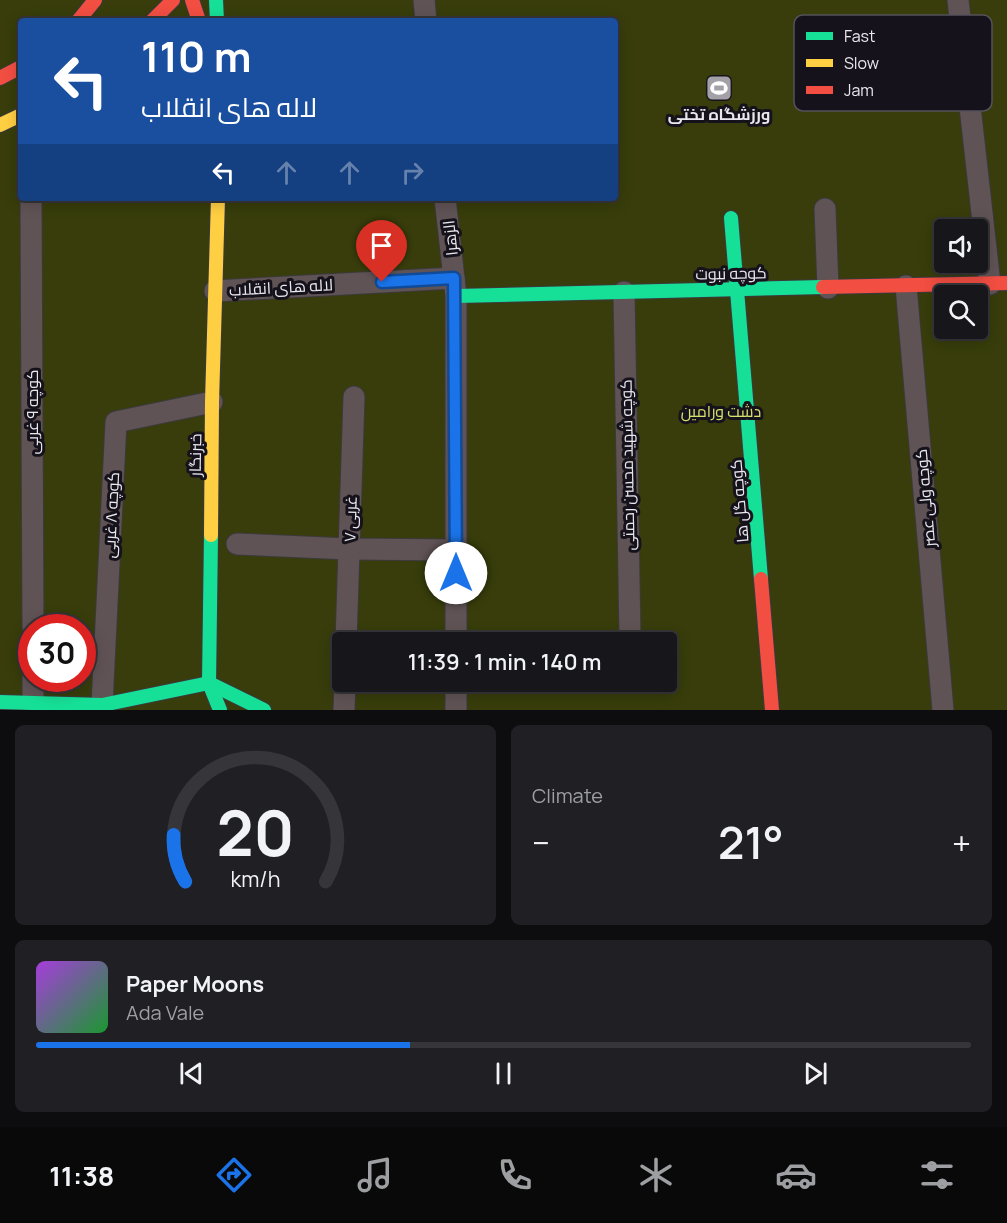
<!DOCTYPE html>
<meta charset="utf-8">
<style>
:root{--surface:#17161a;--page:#201f23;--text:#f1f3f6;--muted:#9e9fa2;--line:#363539;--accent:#1a73e8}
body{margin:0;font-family:Manrope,Cairo,sans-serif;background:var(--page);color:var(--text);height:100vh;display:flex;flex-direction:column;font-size:22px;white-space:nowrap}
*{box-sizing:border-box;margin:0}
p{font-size:20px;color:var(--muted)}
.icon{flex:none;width:33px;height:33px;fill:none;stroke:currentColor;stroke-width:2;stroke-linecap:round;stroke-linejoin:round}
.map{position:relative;height:710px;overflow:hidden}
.details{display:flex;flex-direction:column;gap:15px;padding:15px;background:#0d0c0e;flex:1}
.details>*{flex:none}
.hud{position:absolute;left:18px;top:18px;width:600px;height:183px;border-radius:6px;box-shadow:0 3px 15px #0003,0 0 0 2px var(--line);background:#1a4fa0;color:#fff;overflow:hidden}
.tools{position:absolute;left:934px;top:219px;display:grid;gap:12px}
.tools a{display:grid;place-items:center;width:54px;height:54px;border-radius:6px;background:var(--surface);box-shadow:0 3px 15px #0003,0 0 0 2px var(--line);font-size:30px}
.speed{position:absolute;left:18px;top:614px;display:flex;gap:12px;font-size:30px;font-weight:700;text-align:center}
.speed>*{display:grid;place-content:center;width:78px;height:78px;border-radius:50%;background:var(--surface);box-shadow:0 3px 15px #0003,0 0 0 2px var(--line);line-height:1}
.speed .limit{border:9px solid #d22;background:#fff;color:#111}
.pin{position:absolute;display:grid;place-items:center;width:51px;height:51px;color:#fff;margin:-62px -26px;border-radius:50% 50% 50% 0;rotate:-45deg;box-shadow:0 0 6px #0007}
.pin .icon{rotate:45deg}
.me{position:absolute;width:66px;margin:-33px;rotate:0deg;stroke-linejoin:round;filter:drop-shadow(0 0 4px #0008)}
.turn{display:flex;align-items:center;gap:21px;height:126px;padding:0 24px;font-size:27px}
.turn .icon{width:78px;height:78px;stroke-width:2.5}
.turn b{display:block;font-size:42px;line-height:51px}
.lanes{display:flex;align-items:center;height:57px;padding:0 24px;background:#0003;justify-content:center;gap:30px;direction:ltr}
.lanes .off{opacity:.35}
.big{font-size:45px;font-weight:600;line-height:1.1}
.details .widget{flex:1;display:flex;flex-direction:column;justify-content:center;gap:9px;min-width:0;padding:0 21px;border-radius:9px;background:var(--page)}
.details .dial{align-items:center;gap:0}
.dial svg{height:156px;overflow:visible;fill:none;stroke:var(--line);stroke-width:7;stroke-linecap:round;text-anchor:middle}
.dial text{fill:var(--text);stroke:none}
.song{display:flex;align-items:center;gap:18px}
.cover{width:72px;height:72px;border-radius:9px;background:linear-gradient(135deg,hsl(280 70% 55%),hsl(130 70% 35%))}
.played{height:6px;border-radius:3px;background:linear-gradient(90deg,var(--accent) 40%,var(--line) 40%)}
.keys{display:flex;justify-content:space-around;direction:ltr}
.heat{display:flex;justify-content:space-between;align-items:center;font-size:33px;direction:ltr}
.details .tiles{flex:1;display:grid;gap:15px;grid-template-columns:1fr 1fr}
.widget:last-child{grid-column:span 2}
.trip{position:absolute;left:332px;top:632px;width:345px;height:60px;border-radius:6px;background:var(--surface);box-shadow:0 3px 15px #0003,0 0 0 2px var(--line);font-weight:600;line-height:60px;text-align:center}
.tabs{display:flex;height:96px;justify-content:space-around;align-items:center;background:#09090a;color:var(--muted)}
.tabs .icon{width:42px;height:42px}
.tabs .active{color:var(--accent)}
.tabs b{font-size:27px;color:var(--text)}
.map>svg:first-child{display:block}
.green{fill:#383d0b;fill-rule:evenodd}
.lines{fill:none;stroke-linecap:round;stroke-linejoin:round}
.street-casing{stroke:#3b3a3e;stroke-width:23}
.fast-casing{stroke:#3b3a3e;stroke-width:16}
.slow-casing{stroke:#3b3a3e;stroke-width:16}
.jam-casing{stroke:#3b3a3e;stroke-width:16}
.street{stroke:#605355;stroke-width:21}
.fast{stroke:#16e098;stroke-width:14}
.slow{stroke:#ffcf43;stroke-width:14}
.jam{stroke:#f24e42;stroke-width:14}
.route-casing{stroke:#114b97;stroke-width:15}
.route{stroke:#1a73e8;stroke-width:10}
.labels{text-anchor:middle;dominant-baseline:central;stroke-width:6;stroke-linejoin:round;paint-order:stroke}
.poi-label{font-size:16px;font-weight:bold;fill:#eae8ef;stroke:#16121b}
.street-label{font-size:16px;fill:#eae8ef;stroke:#16121b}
.park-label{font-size:16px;fill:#d4e16c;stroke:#16121b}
.key{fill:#16121b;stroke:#56525b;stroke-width:1.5}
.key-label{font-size:16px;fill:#eae8ef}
</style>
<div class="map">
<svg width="1007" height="710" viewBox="0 0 1007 710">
<rect width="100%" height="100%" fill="#1f1d22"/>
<!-- green -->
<path class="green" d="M 0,0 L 1007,0 L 1007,710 L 0,710 ZM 21,21 L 615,21 L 615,198 L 21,198 ZM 945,230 L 978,230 L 978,262 L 945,262 ZM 945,296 L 978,296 L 978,328 L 945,328 ZM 32,627 L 82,627 L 82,678 L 32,678 ZM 342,642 L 666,642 L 666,681 L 342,681 Z"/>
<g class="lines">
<defs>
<g id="street">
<polyline points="424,0 426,21"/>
<polyline points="958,0 990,284"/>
<polyline points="31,198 33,627"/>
<polyline points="445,198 456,296 456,642"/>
<polyline points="825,209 828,288"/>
<polyline points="906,286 943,710"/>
<polyline points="215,291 454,278"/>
<polyline points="624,292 630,637"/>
<polyline points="237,544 349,549 456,550"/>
<polyline points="346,642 354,397"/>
<polyline points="33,678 33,703"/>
<polyline points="456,681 456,710"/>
<polyline points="102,705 116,422 212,402"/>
<polyline points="344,710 345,681"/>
</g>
<g id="fast">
<polyline points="216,0 217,21"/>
<polyline points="731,218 761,579"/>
<polyline points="456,296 823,287"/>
<polyline points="211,535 209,683 220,710"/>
<polyline points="0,702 102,705 209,683 264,710"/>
</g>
<g id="slow">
<polyline points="0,125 21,115"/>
<polyline points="211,535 212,402 218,198"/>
</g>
<g id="jam">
<polyline points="192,0 199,21"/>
<polyline points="78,21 95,0"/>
<polyline points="152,21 173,0"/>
<polyline points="0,78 21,67"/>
<polyline points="823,287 1007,283"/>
<polyline points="761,579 772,710"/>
</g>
</defs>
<!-- street casing -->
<use href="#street" class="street-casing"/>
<!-- fast casing -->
<use href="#fast" class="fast-casing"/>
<!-- slow casing -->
<use href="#slow" class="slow-casing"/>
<!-- jam casing -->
<use href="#jam" class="jam-casing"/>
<!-- street -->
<use href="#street" class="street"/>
<!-- fast -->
<use href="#fast" class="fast"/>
<!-- slow -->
<use href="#slow" class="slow"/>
<!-- jam -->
<use href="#jam" class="jam"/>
</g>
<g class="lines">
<defs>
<polyline id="route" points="382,282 454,278 456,573"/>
</defs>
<!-- route casing -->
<use href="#route" class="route-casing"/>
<!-- route -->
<use href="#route" class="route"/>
</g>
<!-- icons -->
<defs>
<symbol id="stadium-square" viewBox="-11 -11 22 22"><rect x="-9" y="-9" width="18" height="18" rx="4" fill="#a3a1a7" stroke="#16121b"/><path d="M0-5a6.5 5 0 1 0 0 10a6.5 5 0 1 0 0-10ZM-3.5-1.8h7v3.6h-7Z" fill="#fff"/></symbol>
</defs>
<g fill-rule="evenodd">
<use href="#stadium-square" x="704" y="73" width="30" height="30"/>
</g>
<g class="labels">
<!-- poi labels -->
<g class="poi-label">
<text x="719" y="114">ورزشگاه تختی</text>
</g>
<!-- street labels -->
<g class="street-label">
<text transform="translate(450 238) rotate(-96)">الزهرا</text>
<text transform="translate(731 273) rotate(-1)">کوچه نبوت</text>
<text transform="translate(281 287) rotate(-3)">لاله های انقلاب</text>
<text transform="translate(32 412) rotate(-90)">کوچه ۹ غربی</text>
<text transform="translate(195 455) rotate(-89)">خبرنگار</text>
<text transform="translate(627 465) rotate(-91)">کوچه شهید محسن رحمتی</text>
<text transform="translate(925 498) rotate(-95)">کوچه ولی عصر</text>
<text transform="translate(739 501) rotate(-95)">کوچه گل ها</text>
<text transform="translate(111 515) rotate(-87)">کوچه ۸ غربی</text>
<text transform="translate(350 519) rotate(-88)">۷ غربی</text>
</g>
<!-- park labels -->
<g class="park-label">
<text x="721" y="411">دشت ورامین</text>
</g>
</g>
<!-- legend -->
<rect x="794" y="15" width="198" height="96" rx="9" class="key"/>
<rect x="806" y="32" width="27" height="8" fill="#16e098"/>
<rect x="806" y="59" width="27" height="8" fill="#ffcf43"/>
<rect x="806" y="86" width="27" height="8" fill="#f24e42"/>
<g class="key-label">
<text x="844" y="42">Fast</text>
<text x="844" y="69">Slow</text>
<text x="844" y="96">Jam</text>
</g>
</svg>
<div class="tools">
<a><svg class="icon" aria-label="sound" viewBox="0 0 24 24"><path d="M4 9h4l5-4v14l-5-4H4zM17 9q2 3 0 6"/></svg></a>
<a><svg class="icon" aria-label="search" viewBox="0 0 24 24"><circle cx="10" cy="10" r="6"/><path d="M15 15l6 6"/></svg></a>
</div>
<div class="speed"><div class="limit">30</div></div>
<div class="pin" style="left:382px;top:282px;background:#d93025"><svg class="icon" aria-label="arrive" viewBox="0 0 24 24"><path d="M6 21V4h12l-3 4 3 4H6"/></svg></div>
<svg class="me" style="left:456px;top:573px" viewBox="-20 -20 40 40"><circle r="19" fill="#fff"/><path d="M0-13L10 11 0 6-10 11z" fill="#1a73e8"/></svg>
<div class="trip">11:39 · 1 min · 140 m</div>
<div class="hud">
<div class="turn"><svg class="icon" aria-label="left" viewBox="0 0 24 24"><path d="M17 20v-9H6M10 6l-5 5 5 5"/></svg><div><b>110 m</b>لاله های انقلاب</div></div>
<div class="lanes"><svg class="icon" aria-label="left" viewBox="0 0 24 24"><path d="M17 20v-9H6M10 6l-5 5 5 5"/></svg><svg class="icon off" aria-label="ahead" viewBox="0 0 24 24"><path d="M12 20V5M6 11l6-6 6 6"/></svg><svg class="icon off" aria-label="ahead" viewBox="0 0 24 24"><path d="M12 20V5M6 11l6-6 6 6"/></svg><svg class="icon off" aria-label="right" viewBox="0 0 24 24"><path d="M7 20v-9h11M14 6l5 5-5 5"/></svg></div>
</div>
</div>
<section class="details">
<div class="tiles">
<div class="widget dial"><svg viewBox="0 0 100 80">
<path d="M14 69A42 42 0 1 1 86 69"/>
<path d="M14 69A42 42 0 0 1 8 45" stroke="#1a73e8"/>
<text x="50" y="56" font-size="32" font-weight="700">20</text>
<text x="50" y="72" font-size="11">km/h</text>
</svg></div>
<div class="widget"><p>Climate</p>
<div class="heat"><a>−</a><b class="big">21°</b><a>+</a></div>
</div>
<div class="widget">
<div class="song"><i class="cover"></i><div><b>Paper Moons</b><p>Ada Vale</p></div></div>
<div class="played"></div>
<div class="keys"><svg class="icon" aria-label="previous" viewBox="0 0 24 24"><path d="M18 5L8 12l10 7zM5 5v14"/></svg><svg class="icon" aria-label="pause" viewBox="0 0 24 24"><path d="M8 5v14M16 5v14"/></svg><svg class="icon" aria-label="next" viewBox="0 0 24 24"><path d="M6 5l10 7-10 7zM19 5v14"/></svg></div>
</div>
</div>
</section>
<nav class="tabs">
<b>11:38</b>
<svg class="icon active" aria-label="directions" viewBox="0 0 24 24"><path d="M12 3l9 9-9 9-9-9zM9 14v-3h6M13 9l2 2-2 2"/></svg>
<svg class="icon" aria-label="music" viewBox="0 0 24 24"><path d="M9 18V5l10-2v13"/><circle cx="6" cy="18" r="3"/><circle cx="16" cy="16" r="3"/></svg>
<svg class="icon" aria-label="phone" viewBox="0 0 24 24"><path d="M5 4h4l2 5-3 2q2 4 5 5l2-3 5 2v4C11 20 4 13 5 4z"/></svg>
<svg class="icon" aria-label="climate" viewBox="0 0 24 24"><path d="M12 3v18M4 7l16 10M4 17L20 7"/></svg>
<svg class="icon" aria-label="car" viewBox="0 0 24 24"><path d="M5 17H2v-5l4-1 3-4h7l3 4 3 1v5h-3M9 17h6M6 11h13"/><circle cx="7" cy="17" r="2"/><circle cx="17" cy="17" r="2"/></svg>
<svg class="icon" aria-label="filters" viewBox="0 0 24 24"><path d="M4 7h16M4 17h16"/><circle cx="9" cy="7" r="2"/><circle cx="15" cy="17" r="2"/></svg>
</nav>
